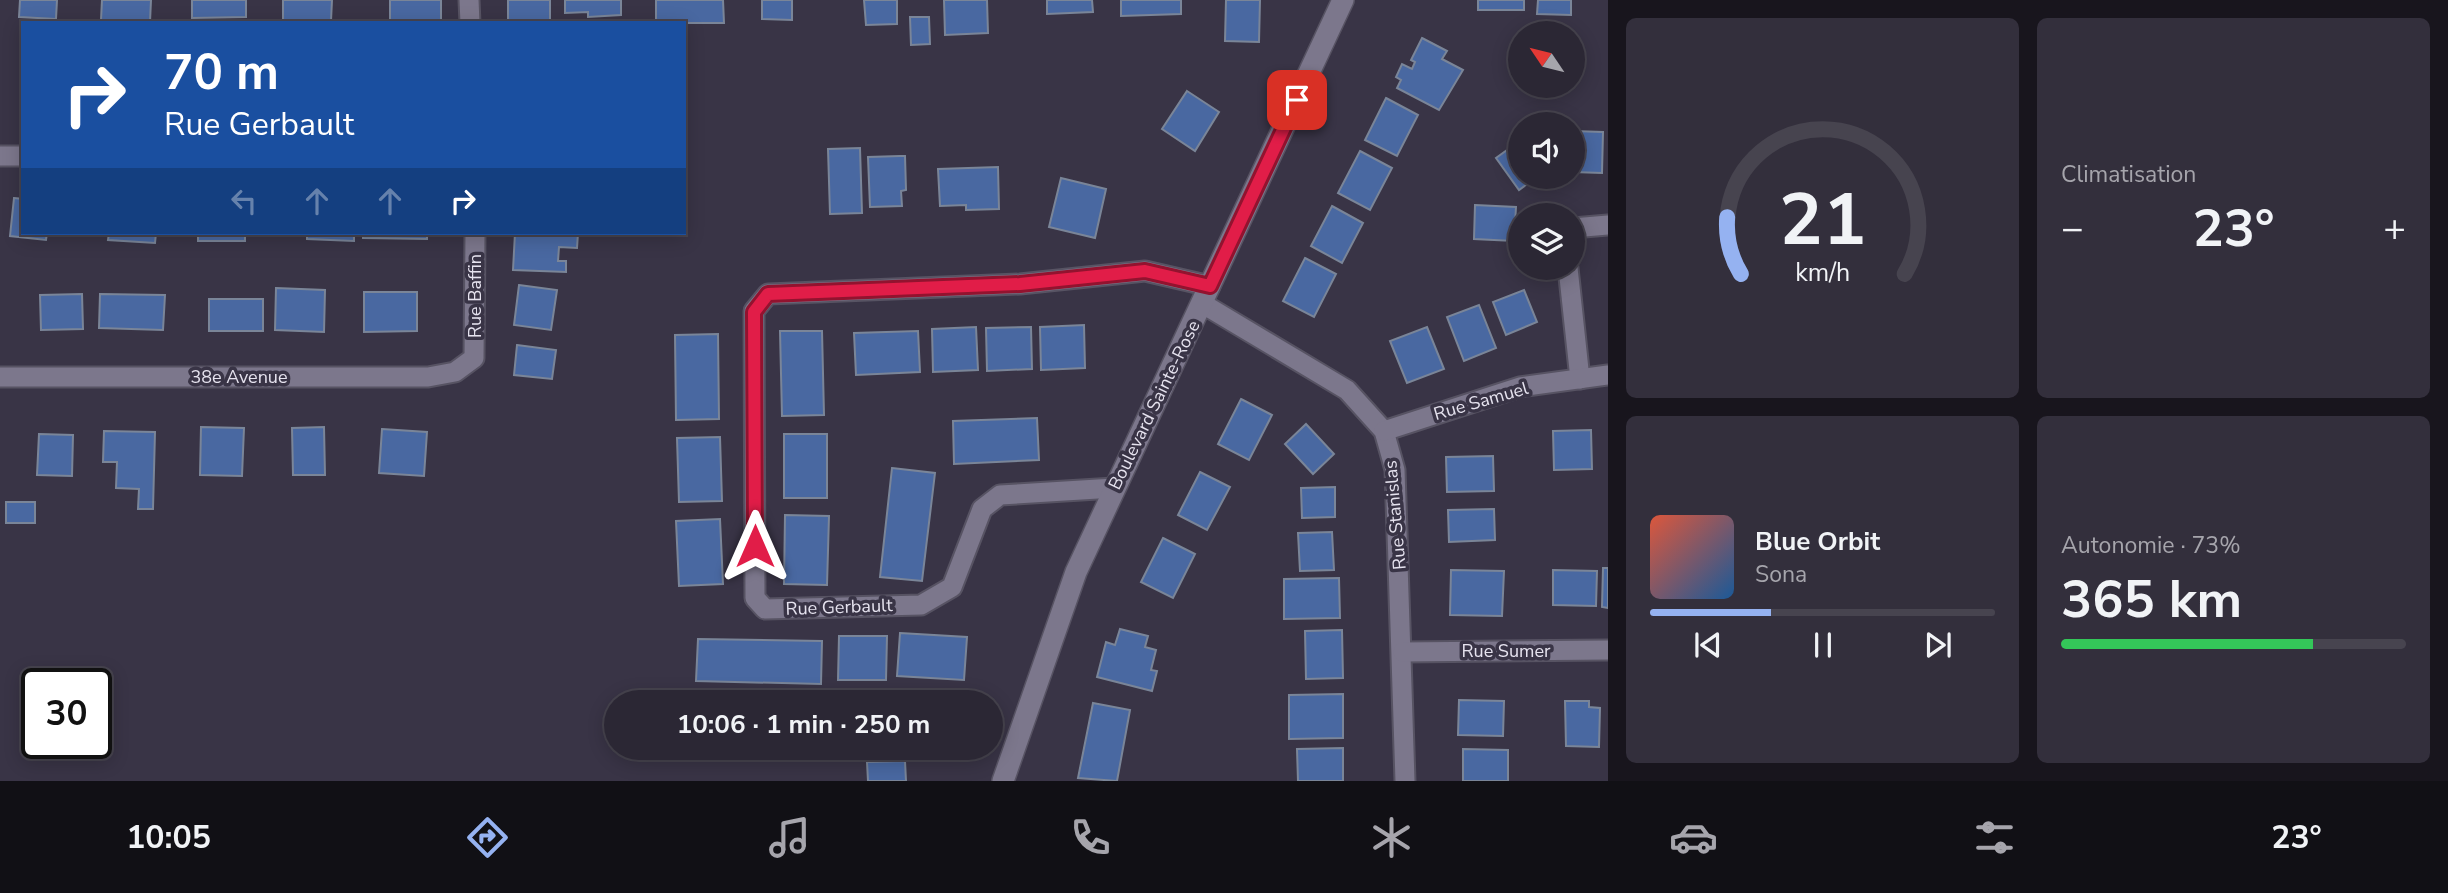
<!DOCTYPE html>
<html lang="fr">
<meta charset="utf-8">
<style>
:root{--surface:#2b2734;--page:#332f3c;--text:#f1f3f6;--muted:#a6a5ac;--line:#47444f;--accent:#95b2f1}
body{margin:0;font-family:"Nunito Sans",sans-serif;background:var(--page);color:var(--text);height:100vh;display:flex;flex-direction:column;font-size:26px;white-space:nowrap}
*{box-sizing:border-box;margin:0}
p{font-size:23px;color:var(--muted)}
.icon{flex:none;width:38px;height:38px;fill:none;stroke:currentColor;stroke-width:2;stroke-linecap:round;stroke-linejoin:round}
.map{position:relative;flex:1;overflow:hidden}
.panel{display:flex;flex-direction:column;gap:18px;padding:18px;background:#18151d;width:840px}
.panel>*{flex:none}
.hud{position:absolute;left:21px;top:21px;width:665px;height:214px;border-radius:0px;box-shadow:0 4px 18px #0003,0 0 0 2px var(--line);background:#1a4fa0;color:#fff;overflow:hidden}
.needle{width:46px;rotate:305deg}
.buttons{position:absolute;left:1508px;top:21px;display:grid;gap:14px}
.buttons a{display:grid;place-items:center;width:77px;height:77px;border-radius:50%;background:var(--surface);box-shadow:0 4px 18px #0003,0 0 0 2px var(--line);font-size:35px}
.speed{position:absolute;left:21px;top:668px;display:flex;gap:14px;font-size:35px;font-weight:700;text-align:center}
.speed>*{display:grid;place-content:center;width:91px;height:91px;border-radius:50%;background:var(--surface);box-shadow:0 4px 18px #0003,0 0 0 2px var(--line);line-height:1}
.speed .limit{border:4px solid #111;border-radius:10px;background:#fff;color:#111}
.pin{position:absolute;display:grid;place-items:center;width:60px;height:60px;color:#fff;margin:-30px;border-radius:14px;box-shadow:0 4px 10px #0006}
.me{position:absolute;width:77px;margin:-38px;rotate:0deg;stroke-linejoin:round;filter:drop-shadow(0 0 5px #0008)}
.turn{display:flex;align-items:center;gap:24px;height:147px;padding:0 28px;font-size:32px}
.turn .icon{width:91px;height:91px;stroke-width:2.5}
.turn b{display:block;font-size:49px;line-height:60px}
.lanes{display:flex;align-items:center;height:66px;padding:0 28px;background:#0003;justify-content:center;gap:35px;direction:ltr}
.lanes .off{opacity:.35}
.big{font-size:52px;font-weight:700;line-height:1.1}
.panel .tile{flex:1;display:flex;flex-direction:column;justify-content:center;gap:10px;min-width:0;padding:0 24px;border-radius:10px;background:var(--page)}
.panel .dial{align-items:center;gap:0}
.dial svg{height:182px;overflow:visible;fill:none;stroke:var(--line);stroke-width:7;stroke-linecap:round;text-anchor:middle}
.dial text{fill:var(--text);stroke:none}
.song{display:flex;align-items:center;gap:21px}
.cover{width:84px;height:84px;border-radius:10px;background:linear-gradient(135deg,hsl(10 70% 55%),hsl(210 70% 35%))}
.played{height:7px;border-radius:4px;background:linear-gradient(90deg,var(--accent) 35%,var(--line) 35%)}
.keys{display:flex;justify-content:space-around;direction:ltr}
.heat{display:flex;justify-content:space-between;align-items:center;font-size:38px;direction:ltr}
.charge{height:10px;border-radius:5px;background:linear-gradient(90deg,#34c759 73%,var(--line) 0)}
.panel .tiles{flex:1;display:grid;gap:18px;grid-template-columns:repeat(2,1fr)}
.trip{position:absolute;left:604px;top:690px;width:399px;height:70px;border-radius:35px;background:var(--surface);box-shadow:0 4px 18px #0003,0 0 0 2px var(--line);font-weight:700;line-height:70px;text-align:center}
.dock{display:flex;height:112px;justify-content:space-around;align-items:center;background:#111015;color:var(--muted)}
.dock .icon{width:49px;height:49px}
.dock .selected{color:var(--accent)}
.dock b{font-size:32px;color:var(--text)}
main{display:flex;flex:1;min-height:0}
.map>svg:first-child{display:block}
.building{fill:#4968a1;stroke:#7a8598;stroke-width:2}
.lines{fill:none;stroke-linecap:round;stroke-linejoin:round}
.street-casing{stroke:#575363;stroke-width:23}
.secondary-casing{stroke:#575363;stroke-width:24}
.street{stroke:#7c778c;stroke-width:19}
.secondary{stroke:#7c778c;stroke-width:21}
.route-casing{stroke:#92132f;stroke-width:18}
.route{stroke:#e11d48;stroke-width:12}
.labels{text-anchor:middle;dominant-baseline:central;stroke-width:7;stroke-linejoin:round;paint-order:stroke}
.street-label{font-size:18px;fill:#e6e3ef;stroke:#393446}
</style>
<main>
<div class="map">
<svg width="1608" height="781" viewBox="0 0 1608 781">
<rect width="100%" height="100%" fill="#393446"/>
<!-- building -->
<g class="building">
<polygon points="20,0 57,0 56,19 19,17"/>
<polygon points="102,0 151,0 150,22 101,20"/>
<polygon points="192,0 246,0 246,17 192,18"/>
<polygon points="283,0 332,0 331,21 283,20"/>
<polygon points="390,0 441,0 441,22 390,21"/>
<rect x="508" y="0" width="42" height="22"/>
<polygon points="565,0 621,0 621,15 588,17 588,12 565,13"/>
<polygon points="656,0 723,0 724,23 656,23"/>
<polygon points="762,0 792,0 792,20 762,19"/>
<polygon points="864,0 897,0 897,24 866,25"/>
<polygon points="944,0 987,0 988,33 945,35"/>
<polygon points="1047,0 1092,0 1093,12 1047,14"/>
<polygon points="1121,0 1181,0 1181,14 1121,16"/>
<polygon points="1226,0 1260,0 1259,42 1225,41"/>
<rect x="1478" y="0" width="46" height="10"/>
<polygon points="1538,0 1571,0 1571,15 1537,14"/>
<polygon points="910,17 929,17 930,44 911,45"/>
<polygon points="1422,38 1447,51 1442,59 1463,70 1439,110 1397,88 1401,80 1396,77 1402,64 1412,69 1415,62 1411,60"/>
<polygon points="1187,91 1219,112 1195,151 1162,129"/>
<polygon points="1386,98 1418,115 1397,156 1365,140"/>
<polygon points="1573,131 1603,132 1602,173 1573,172"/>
<polygon points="1521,140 1521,177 1537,177 1519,190 1496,158"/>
<polygon points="860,148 862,213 830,214 828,149"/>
<polygon points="1360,151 1392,168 1370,210 1338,193"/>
<polygon points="900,156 905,156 906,190 901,191 902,206 870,207 868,157"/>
<polygon points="998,167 999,209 966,210 966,205 940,206 938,169"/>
<polygon points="1061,178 1106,189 1095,238 1049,227"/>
<polygon points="14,198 23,199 23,233 47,233 46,240 10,236"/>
<polygon points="1475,205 1516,207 1514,241 1474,239"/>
<polygon points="1332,206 1363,223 1342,263 1311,246"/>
<polygon points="109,233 156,233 155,243 108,240"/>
<rect x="198" y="233" width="47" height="8"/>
<polygon points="307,233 354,233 354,241 307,239"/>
<polygon points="363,233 427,233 427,239 363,238"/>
<polygon points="515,233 578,233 577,248 559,247 558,261 566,261 566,272 513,270"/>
<polygon points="1305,258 1336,274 1314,317 1283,301"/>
<polygon points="519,285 557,290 551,330 514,325"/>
<polygon points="276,288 325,290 324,332 275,330"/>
<polygon points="1524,290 1537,322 1506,335 1493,302"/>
<polygon points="364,292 417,292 417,331 364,332"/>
<polygon points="82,294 83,329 41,330 40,295"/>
<polygon points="100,294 165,295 163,330 99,328"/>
<rect x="209" y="299" width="54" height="32"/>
<polygon points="1479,305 1496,348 1464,361 1447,317"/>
<polygon points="1084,325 1085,368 1041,370 1040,327"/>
<polygon points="976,327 978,370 933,372 932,329"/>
<polygon points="1031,327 1032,369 987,371 986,328"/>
<polygon points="1427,327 1444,369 1407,383 1390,341"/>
<polygon points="780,331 822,331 824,415 782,416"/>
<polygon points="918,331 920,372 856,375 854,333"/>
<polygon points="718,334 719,419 676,420 675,335"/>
<polygon points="517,345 556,350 552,379 514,375"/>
<polygon points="1241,399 1272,415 1249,460 1218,444"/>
<polygon points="1037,418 1039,460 954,464 953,421"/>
<polygon points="1306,424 1334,454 1313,474 1285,444"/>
<polygon points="201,427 244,428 242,476 200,475"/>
<polygon points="324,427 325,475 293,475 292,428"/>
<polygon points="382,429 427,432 424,476 379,473"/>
<polygon points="1591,430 1592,469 1554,470 1553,431"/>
<polygon points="104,431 155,432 153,509 138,509 139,489 116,488 117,462 103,462"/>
<polygon points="39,434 73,435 72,476 37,475"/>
<rect x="784" y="434" width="43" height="64"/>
<polygon points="720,437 722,501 679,502 677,438"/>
<polygon points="1493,456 1494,491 1447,492 1446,457"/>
<polygon points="892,468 935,473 922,581 880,577"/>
<polygon points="1200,472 1230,487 1207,530 1178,515"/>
<polygon points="1335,487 1335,517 1302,518 1301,488"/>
<rect x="6" y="502" width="29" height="21"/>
<polygon points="1494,509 1495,540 1449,542 1448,510"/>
<polygon points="785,515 829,516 827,585 784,584"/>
<polygon points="720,519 723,584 679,586 676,521"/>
<polygon points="1332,532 1334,570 1300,571 1298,533"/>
<polygon points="1163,538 1195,554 1173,598 1141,582"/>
<polygon points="1603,568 1608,568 1608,608 1602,607"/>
<polygon points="1451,570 1504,571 1502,616 1450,615"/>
<polygon points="1553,570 1597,571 1596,606 1553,605"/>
<polygon points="1339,578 1340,618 1284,619 1284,579"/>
<polygon points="1120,629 1148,636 1145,647 1156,650 1151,670 1157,671 1152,691 1097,677 1106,642 1115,645"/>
<polygon points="1342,630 1343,678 1306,679 1305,631"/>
<polygon points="900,633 967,637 964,680 897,676"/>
<polygon points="839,636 887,636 886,680 838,680"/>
<polygon points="698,639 822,641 821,684 696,681"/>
<polygon points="1343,694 1343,738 1289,739 1289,695"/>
<polygon points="1459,700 1504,701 1503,736 1458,735"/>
<polygon points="1565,701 1589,701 1589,707 1600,708 1599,747 1566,746"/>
<polygon points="1093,703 1130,710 1117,781 1078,778"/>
<polygon points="886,747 923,747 923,755 886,756"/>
<polygon points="1343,748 1343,781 1298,781 1297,749"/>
<polygon points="1463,749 1508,750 1508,781 1463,781"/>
<polygon points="905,761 906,781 868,781 867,762"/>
</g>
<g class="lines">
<defs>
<g id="street">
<polyline points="469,0 470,23"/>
<polyline points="0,156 23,156"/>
<polyline points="1573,228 1608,225"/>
<polyline points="1568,268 1580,379"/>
<polyline points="1203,304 1347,390 1384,431 1395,470 1405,781"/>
<polyline points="0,377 428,377 455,372 474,358 475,233"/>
<polyline points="1384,431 1520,387 1608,375"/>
<polyline points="1114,488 1000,495 982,509 952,587 921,605 765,609 755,598 754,311 768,294 1020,284 1145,271 1210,286"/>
<polyline points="1403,652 1608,650"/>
</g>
<polyline id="secondary" points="1003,781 1076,572 1343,0"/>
</defs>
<!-- street casing -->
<use href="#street" class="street-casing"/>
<!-- secondary casing -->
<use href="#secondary" class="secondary-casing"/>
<!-- street -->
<use href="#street" class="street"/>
<!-- secondary -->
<use href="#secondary" class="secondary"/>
</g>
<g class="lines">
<defs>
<polyline id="route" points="755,546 754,312 768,294 1020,284 1145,271 1210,286 1297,100"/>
</defs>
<!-- route casing -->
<use href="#route" class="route-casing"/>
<!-- route -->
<use href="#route" class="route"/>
</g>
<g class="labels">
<!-- street labels -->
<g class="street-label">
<text transform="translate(475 296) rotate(-90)">Rue Baffin</text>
<text x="239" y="377">38e Avenue</text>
<text transform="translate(1481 401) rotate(-16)">Rue Samuel</text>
<text transform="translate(1154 405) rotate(-64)">Boulevard Sainte-Rose</text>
<text transform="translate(1395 515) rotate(-95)">Rue Stanislas</text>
<text transform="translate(839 607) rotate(-2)">Rue Gerbault</text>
<text x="1506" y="651">Rue Sumer</text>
</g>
</g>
</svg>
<div class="buttons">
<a><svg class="needle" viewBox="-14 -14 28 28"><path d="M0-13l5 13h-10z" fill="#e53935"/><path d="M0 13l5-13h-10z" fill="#a6a5ac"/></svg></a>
<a><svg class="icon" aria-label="sound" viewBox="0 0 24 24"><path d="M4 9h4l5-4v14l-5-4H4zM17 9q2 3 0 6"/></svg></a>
<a><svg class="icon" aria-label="layers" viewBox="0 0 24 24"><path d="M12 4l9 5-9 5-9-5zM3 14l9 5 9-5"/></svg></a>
</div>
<div class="speed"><div class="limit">30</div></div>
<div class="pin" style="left:1297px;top:100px;background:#d93025"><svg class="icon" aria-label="arrive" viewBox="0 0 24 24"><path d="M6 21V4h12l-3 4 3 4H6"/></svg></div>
<svg class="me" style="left:755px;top:546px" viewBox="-20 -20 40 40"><path d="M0-17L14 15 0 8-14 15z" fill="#e11d48" stroke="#fff" stroke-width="4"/></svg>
<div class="trip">10:06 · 1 min · 250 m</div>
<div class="hud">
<div class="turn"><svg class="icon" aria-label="right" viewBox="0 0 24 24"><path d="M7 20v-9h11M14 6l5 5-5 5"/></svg><div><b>70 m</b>Rue Gerbault</div></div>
<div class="lanes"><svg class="icon off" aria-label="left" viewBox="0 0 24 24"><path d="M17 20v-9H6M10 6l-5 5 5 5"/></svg><svg class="icon off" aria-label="ahead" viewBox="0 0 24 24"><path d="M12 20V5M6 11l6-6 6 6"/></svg><svg class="icon off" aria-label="ahead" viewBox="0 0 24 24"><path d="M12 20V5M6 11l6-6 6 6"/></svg><svg class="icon" aria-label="right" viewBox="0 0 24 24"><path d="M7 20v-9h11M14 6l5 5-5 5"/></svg></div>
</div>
</div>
<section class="panel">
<div class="tiles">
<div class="tile dial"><svg viewBox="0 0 100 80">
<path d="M14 69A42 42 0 1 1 86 69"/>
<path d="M14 69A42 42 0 0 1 8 44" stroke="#95b2f1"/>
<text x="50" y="56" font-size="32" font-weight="700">21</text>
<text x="50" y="72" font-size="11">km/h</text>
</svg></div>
<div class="tile"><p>Climatisation</p>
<div class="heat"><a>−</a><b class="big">23°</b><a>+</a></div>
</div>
<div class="tile">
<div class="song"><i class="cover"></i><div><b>Blue Orbit</b><p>Sona</p></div></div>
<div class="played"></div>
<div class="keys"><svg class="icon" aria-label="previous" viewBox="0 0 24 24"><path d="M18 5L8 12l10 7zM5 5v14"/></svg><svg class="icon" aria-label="pause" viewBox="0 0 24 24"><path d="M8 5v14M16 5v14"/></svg><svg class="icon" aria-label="next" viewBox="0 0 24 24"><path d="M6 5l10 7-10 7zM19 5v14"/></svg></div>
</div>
<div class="tile"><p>Autonomie · 73%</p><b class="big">365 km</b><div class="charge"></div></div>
</div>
</section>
</main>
<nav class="dock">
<b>10:05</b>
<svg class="icon selected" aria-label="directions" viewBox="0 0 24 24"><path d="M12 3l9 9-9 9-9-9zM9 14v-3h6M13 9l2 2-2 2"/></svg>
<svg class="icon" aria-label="music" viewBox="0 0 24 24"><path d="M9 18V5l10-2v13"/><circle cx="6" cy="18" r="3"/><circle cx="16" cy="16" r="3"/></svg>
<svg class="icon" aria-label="phone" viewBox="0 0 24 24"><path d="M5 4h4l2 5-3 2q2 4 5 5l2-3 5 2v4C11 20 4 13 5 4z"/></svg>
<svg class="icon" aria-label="climate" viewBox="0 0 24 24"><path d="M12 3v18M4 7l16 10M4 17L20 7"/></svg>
<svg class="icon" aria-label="car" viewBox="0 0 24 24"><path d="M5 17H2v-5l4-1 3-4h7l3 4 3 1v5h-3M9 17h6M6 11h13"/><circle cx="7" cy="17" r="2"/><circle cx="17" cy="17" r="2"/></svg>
<svg class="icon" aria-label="filters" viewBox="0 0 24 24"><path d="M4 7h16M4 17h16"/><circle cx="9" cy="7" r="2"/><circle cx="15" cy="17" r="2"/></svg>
<b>23°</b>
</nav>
